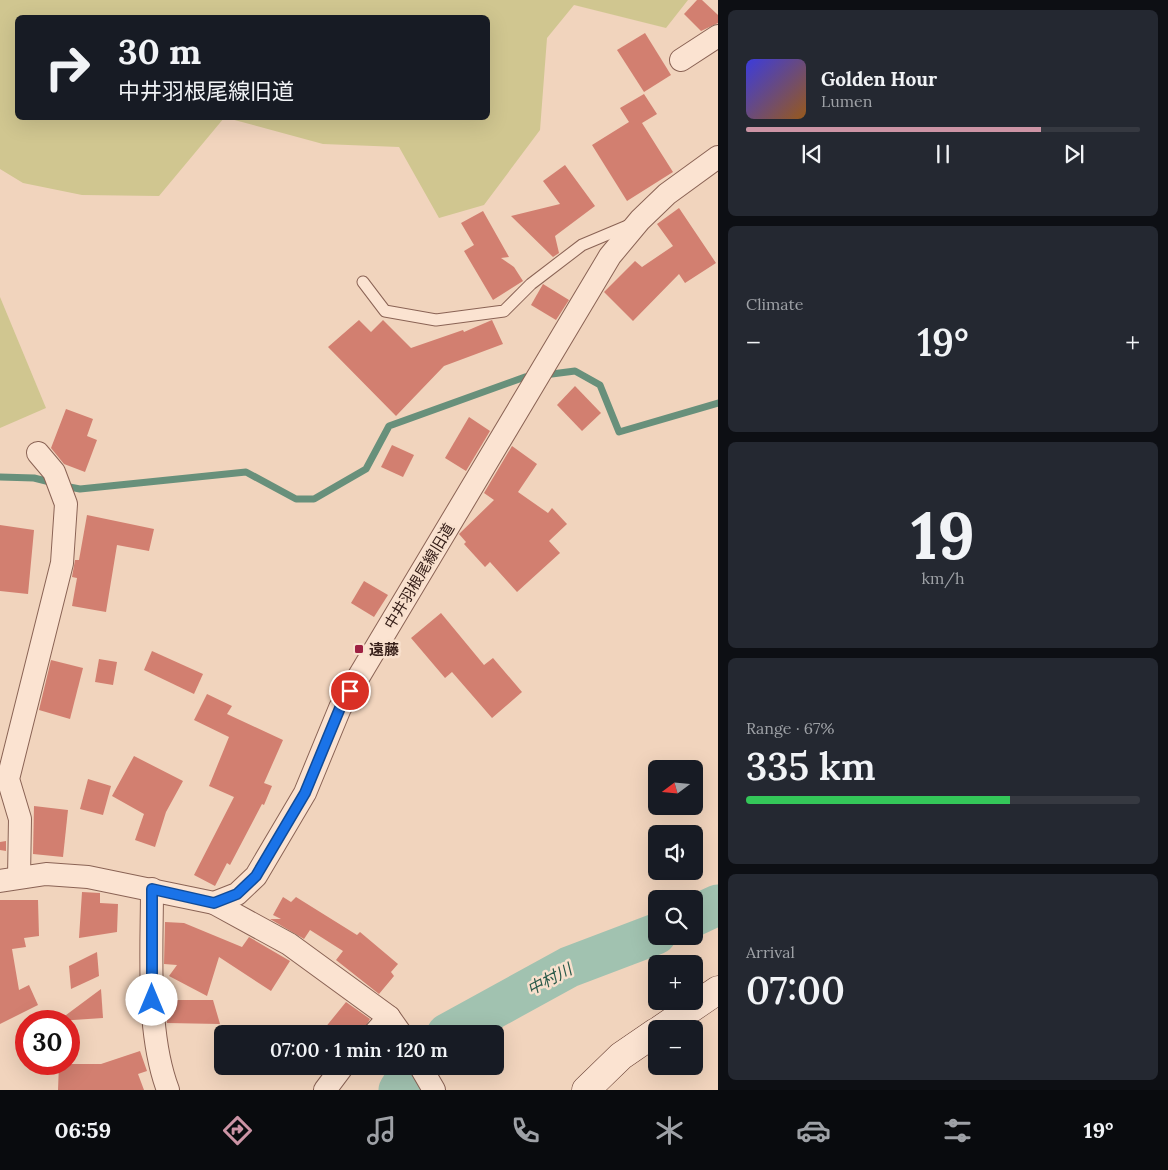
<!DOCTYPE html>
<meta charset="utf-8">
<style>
:root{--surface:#171b24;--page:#242831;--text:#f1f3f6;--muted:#9ea1a6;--line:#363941;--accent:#cc94a5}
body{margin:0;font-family:Lora,"Noto Sans JP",serif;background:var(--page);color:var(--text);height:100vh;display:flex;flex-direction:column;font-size:19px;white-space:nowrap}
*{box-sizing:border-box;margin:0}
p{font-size:16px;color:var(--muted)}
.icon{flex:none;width:28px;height:28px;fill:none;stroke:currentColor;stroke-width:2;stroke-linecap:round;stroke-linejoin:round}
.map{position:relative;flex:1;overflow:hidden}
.panel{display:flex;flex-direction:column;gap:10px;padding:10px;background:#0d0f14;width:450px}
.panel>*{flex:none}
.guide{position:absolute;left:15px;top:15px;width:475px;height:105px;border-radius:8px;box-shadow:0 5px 20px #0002;background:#171b24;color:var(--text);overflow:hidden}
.needle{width:32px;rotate:254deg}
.tools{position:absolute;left:648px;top:760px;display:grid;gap:10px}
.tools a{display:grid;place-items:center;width:55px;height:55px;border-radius:8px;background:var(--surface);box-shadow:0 5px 20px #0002;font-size:25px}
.speed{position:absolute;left:15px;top:1010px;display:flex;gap:10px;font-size:25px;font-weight:700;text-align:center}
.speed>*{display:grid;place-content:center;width:65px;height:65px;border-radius:50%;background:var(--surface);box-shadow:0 5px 20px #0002;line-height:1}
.speed .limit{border:8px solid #d22;background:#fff;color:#111}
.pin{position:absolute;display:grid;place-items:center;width:42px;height:42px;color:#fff;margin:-21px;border:2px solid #fff;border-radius:50%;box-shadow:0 1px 5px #0007}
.me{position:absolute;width:55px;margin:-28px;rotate:0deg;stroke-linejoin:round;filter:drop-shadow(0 0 4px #0008)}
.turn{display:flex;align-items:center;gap:18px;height:105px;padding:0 20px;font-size:22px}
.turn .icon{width:65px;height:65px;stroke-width:2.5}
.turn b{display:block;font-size:35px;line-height:42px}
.big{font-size:38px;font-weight:600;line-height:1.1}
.panel .tile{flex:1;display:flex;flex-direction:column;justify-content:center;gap:8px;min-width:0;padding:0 18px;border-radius:8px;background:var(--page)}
.panel .dial{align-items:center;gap:0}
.dial b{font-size:65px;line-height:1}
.song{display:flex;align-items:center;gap:15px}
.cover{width:60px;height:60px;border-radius:8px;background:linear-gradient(135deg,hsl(240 70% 55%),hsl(30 70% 35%))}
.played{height:5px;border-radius:2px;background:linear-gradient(90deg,var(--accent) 75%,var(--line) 75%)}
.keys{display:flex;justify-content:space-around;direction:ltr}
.heat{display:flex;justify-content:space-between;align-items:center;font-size:28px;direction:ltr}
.charge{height:8px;border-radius:4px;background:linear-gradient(90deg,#34c759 67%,var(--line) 0)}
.trip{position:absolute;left:214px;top:1025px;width:290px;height:50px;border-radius:8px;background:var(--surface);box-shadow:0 5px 20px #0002;font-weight:600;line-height:50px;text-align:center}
.menu{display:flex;height:80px;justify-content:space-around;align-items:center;background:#090b0e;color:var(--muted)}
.menu .icon{width:35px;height:35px}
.menu .active{color:var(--accent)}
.menu b{font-size:22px;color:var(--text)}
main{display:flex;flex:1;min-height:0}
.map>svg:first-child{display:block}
.green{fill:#d0c690}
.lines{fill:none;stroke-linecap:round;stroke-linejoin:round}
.stream{stroke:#68907b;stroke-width:7}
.river{stroke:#a1c2b0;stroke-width:41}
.building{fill:#d27f70}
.service-casing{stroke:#8a6355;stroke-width:13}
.minor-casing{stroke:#8a6355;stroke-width:24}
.secondary-casing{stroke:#6c4438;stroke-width:29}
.service{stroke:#fbe3d1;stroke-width:11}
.minor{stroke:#fbe3d1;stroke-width:22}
.secondary{stroke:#fbe3d1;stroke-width:28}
.route-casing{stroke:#114b97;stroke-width:12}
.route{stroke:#1a73e8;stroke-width:9}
.poi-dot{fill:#9e2042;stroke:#f8e0cd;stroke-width:2}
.labels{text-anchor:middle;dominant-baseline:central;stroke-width:5;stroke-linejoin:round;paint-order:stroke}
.street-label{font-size:15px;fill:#38211b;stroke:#f8e0cd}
.poi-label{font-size:15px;font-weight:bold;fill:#38211b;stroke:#f8e0cd;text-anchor:start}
.water-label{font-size:16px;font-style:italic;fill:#295949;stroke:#f8e0cd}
</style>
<main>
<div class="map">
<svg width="718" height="1090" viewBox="0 0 718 1090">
<rect width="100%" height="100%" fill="#f1d4bd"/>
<!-- green -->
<g class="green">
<polygon points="0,0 688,0 666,28 574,5 547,38 540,130 484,205 439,218 399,147 323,144 227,118 488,118 488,18 18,18 18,118 224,118 159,196 82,195 23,183 0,169"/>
<polygon points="0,297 46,408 0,428"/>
</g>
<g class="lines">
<!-- stream -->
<g class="stream">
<polyline points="544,375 575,371 600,385 619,432 718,403"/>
<polyline points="0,477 34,478 54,483"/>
<polyline points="64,486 80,489 246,472 296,499 314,499 366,469 389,426 525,377 533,376"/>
</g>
<!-- river -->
<g class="river">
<polyline points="694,916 718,905"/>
<polyline points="447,1034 569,967 656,934"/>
<polyline points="399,1090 414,1066"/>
</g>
</g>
<!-- building -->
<g class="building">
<polygon points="697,0 702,0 718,15 718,23 701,31 684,14"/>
<polygon points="645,33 671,75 644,92 617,50"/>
<polygon points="644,94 657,114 642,123 673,172 627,201 592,145 629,122 620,108"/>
<polygon points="565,165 595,206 555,236 559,253 553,257 511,216 560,204 543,181"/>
<polygon points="679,208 716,263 685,283 679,274 633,321 604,292 635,261 642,267 673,246 657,224"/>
<polygon points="483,211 509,257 501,258 514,267 523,281 493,300 464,251 474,245 461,223"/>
<polygon points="543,284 569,300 556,320 531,305"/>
<polygon points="359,320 371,332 383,320 411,348 463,330 464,332 492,320 503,344 444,366 396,416 328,347"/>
<polygon points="575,386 601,413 582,431 557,405"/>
<polygon points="66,409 93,419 87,436 97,440 85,472 64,464 51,448"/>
<polygon points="469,417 490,431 466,471 445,458"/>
<polygon points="392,445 414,455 403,477 381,467"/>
<polygon points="512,446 537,464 518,492 548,513 552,508 567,524 549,541 560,553 517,592 490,562 485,567 464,544 466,542 459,534 494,500 484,493"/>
<polygon points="87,515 154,529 149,551 117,545 106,612 72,606 77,578 72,577 75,560 79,560"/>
<polygon points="0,525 34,530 28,594 0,591"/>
<polygon points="364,581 388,595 374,617 351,603"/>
<polygon points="441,613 484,665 493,658 522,692 492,718 452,672 445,678 411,638"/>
<polygon points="152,651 203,674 194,694 144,670"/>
<polygon points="99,659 117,662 113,685 95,682"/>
<polygon points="51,660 83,668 70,719 39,710"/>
<polygon points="207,694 232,706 227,714 283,740 264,783 272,786 264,805 262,804 230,865 227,863 215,886 194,875 234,797 209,786 229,737 194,720"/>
<polygon points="134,756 183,781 166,812 155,847 135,840 144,814 112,796"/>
<polygon points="88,779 111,786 103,815 80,809"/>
<polygon points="34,806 68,810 63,857 33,854"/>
<polygon points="6,841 6,851 0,850 0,842"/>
<polygon points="82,892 100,893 100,903 118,904 117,932 79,938"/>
<polygon points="283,897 291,902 296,897 357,935 360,932 398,964 391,972 394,976 379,994 336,960 343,951 310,930 304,939 270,919 281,919 273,915"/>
<polygon points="0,900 38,900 39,936 24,938 26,947 12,949 19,990 29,985 38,1005 0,1024"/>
<polygon points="165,922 184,923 242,947 249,937 290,961 271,991 219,957 207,996 169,976 177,965 164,964"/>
<polygon points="97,952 99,976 71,989 69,966"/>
<polygon points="101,989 103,1018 58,1021"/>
<polygon points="165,1000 213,1000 220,1024 167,1023"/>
<polygon points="346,1002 370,1019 361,1034 320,1034"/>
<polygon points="140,1051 147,1071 138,1074 144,1090 58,1090 59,1064 101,1064"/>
</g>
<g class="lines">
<defs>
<polyline id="service" points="363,282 385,311 436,320 504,311 531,284 582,245 632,224"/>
<g id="minor">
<polyline points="681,60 718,36"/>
<polyline points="19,877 20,819 8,779 62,563 66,504 54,472 38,453"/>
<polyline points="0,881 46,874 88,877 214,903 237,894 256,876 305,793 340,708 610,256 640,220 667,194 718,157"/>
<path d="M 152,889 C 152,951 146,1032 168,1090"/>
<polyline points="214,903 289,944 389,1017 401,1034"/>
<polyline points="374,1034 389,1017"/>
<polyline points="420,1066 434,1090"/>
<polyline points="325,1090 343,1066"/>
</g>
<g id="secondary">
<polyline points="661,1029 718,990"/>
<polyline points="586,1090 621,1056 656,1032"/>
</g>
</defs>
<!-- service casing -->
<use href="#service" class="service-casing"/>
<!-- minor casing -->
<use href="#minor" class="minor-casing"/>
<!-- secondary casing -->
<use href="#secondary" class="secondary-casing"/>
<!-- service -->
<use href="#service" class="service"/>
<!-- minor -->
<use href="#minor" class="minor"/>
<!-- secondary -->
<use href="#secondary" class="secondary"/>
</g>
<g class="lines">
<defs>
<polyline id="route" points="152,1000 152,889 214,903 237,894 256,876 305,793 340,708 350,691"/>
</defs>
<!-- route casing -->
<use href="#route" class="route-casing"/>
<!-- route -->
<use href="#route" class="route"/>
</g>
<!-- markers -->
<rect class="poi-dot" x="354" y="644" width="10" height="10" rx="2.5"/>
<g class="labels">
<!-- street labels -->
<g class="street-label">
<text transform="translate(419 576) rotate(-59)">中井羽根尾線旧道</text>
</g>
<!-- poi labels -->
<g class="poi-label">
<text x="369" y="649">遠藤</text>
</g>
<!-- water labels -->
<g class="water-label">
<text transform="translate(549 979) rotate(-28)">中村川</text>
</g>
</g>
</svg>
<div class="tools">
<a><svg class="needle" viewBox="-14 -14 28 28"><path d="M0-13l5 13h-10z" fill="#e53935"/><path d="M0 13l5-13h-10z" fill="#9ea1a6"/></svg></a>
<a><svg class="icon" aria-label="sound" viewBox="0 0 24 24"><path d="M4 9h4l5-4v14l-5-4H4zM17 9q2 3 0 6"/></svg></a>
<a><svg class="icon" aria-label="search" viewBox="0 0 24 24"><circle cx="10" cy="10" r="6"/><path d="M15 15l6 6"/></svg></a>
<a>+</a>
<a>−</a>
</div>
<div class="speed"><div class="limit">30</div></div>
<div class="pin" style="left:350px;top:691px;background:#d93025"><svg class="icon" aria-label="arrive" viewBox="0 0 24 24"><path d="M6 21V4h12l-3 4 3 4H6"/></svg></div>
<svg class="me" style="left:152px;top:1000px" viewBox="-20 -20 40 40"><circle r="19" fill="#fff"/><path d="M0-13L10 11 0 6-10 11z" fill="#1a73e8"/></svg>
<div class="trip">07:00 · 1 min · 120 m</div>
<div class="guide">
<div class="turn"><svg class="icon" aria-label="right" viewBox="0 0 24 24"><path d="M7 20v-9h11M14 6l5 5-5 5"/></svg><div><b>30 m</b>中井羽根尾線旧道</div></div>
</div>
</div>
<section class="panel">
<div class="tile">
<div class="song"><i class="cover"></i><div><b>Golden Hour</b><p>Lumen</p></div></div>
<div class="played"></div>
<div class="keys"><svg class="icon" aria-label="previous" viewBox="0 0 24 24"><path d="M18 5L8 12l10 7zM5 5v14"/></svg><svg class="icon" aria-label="pause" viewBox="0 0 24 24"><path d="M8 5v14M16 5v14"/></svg><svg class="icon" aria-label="next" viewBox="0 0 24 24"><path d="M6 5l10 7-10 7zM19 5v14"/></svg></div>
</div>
<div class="tile"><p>Climate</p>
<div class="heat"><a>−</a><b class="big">19°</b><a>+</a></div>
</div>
<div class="tile dial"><b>19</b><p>km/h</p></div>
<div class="tile"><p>Range · 67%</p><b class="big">335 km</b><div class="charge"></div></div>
<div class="tile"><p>Arrival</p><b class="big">07:00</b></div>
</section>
</main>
<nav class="menu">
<b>06:59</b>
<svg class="icon active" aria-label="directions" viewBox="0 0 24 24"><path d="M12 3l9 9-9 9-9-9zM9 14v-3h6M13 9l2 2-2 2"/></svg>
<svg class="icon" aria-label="music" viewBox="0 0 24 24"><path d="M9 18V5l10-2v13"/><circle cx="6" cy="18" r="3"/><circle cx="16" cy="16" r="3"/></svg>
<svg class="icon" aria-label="phone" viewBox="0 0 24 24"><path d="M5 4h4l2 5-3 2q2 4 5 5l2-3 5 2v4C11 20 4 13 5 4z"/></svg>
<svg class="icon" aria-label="climate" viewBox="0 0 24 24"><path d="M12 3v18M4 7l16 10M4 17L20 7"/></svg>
<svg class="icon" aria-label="car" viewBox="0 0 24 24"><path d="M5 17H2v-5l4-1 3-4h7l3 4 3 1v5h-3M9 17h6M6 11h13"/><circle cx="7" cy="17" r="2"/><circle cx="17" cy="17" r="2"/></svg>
<svg class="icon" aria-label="filters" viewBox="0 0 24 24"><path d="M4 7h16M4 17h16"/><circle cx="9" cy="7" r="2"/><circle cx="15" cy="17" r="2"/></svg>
<b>19°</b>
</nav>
